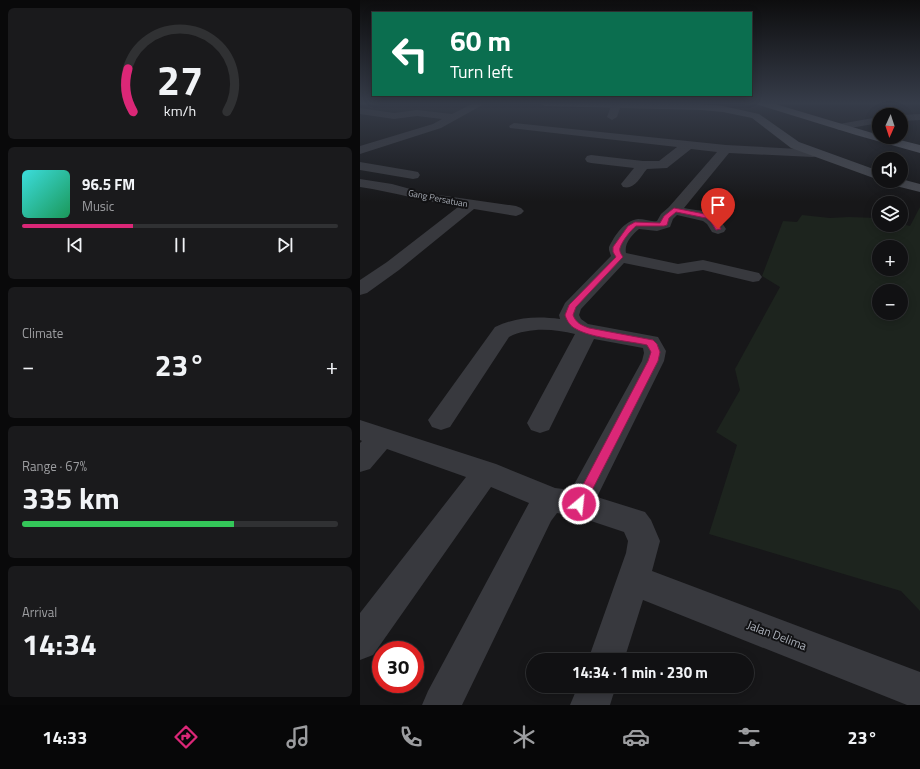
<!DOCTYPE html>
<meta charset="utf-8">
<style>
:root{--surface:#111113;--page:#1a1a1c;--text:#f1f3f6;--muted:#9c9da0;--line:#303133;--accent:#db2777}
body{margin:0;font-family:"Titillium Web",sans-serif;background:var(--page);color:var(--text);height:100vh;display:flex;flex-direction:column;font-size:15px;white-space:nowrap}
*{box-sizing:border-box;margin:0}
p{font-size:13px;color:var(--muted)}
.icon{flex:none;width:22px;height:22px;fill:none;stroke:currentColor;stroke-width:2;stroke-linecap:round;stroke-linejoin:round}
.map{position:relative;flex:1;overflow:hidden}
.side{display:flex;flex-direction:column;gap:8px;padding:8px;background:#09090a;width:360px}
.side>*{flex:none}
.guide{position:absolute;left:12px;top:12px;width:380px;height:84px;border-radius:0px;box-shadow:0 2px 10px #0003,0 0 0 1px var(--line);background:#0b6e4f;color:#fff;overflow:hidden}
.needle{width:26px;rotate:183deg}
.fabs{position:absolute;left:512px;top:108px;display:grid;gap:8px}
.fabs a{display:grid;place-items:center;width:36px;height:36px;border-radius:50%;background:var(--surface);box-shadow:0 2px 10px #0003,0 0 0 1px var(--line);font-size:20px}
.speed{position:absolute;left:12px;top:641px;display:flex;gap:8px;font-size:20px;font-weight:700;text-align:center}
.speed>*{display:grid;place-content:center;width:52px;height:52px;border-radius:50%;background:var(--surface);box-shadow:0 2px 10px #0003,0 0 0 1px var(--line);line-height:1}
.speed .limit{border:6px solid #d22;background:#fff;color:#111}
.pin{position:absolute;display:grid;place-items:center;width:34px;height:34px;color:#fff;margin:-41px -17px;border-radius:50% 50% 50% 0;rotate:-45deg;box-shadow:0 0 4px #0007}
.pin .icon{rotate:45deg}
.me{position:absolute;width:44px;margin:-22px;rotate:28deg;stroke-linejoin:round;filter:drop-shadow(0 0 3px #0008)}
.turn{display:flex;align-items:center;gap:14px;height:84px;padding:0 12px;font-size:18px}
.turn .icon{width:52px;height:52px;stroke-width:2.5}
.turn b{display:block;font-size:28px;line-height:34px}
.big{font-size:30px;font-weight:700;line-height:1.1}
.side .tile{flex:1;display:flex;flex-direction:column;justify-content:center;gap:6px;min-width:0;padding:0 14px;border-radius:6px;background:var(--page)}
.side .dial{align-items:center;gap:0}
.dial svg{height:104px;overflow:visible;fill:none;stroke:var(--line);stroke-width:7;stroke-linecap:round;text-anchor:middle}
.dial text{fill:var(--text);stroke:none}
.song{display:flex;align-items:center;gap:12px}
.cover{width:48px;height:48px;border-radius:6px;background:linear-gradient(135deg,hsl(180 70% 55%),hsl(150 70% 35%))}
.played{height:4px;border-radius:2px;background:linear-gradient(90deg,var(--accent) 35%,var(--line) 35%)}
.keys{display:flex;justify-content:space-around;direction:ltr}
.heat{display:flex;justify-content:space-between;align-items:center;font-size:22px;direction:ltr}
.charge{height:6px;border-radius:3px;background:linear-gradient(90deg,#34c759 67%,var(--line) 0)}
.trip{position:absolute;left:166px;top:653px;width:228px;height:40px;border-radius:20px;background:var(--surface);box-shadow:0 2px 10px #0003,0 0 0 1px var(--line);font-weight:700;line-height:40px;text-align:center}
.tab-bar{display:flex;height:64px;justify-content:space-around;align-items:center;background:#070708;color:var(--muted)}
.tab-bar .icon{width:28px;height:28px}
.tab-bar .selected{color:var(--accent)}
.tab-bar b{font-size:18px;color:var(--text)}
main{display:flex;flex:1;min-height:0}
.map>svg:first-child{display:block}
.green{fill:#1d241e;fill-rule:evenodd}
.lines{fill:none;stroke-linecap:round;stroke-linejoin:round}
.street{fill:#38393e;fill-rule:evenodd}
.secondary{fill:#46484e;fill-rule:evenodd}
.primary{fill:#54565d;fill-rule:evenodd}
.route{fill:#db2777;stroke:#8e194d}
.labels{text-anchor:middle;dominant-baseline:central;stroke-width:4;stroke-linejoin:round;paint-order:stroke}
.far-street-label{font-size:9px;fill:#aaafb8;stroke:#121214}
.near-street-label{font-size:12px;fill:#aaafb8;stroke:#121214}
</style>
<main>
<section class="side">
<div class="tile dial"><svg viewBox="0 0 100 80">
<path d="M14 69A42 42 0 1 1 86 69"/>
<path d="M14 69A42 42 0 0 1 10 36" stroke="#db2777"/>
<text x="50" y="56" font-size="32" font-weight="700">27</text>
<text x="50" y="72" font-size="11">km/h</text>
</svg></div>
<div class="tile">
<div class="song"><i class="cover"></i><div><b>96.5 FM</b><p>Music</p></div></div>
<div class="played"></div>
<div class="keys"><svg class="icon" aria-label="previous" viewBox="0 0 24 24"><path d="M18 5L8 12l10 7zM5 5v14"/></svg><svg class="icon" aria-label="pause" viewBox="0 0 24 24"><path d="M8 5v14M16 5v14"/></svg><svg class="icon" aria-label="next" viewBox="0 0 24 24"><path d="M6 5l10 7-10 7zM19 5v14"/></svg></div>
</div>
<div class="tile"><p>Climate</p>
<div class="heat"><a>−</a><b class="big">23°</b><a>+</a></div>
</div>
<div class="tile"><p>Range · 67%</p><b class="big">335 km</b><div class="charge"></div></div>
<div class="tile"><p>Arrival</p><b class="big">14:34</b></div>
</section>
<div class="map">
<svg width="560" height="705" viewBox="0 0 560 705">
<rect width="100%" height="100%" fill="#171719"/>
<!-- green -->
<path class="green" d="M 560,207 L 560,611 L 541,591 L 349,534 L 377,445 L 356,432 L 380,390 L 375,369 L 420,287 L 402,276 L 423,221 L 437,222 L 442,215 L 470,218 L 489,217 L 517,218 L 519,219 L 519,225 L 541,225 L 541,224 L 550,226 ZM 519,247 L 541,247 L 541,269 L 519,269 ZM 519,291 L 541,291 L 541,313 L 519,313 Z"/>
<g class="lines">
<!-- street -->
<g class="street">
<polygon points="114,103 126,103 81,128 0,154 0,146 73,124 82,119 57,116 34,119 0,114 0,108 34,113 57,110 92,114"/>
<polygon points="252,103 260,103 261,105 257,117 252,120 247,117"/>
<polygon points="560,114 560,120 541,121 540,115"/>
<polygon points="519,117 519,123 479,130 473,127 479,124"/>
<path d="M 154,123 L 366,145 L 457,150 L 459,153 L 457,156 L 453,157 L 369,153 L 324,208 C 344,212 355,209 366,229 L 364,232 L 358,234 L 352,232 L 347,224 L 343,221 L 317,215 L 313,219 L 310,227 L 297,231 L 279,229 C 272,235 264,243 266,253 L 318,264 L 343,260 L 399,273 L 402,277 L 399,281 L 393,282 L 343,270 L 318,274 L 264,263 L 221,309 L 219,315 L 221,319 L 228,324 L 298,337 L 306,351 L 304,361 L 237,497 L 285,512 L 291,520 L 300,541 L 292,571 L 560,672 L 560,705 L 547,705 L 283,600 L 264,660 L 228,660 L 266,553 L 268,541 L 264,532 L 219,517 L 197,513 L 191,521 L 102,705 L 62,705 L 68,691 L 169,503 L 131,487 L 13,655 L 0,660 L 0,613 L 106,477 L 27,449 L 10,469 L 0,472 L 0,443 L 2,441 L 0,440 L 0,420 L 136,464 L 195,488 L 211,490 L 282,361 L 284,353 L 283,348 L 234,339 L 189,430 L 180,433 L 171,430 L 167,423 L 215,334 C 194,329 169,327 149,337 L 90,427 L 81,430 L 72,427 L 68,420 L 135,327 C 156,317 177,316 200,319 L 199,315 L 205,303 L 251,256 L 249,250 L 249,247 C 255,235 264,221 278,219 C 285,219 290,222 297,221 L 301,214 L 309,207 L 357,152 L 331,149 L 307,168 L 287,169 C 280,177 275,190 263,187 L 261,184 L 274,168 L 231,163 L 227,162 L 225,159 L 227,156 L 231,155 L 283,161 L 299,161 L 317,147 L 150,128 L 149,126 Z"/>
<polygon points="0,162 53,171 58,172 60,175 58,178 53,179 0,170"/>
<path d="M 0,179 L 32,184 L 65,193 L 156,206 L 161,208 L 164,211 L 161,214 L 156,216 L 114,209 L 39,270 L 7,293 L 0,295 L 0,280 L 27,262 L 98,207 C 65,201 33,192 0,187 Z"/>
<polygon points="218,686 256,686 250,705 210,705"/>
</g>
<!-- secondary -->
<g class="secondary">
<polygon points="180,103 341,104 363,106 399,114 439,142 519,171 519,180 431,148 392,118 363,112 341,110 185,106"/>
<polygon points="541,179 560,184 560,192 528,184 526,181 541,181"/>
</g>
<!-- primary -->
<polygon class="primary" points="397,103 412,103 519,135 519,137 528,137 560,145 560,153 496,135 399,105"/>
</g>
<!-- sky -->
<linearGradient id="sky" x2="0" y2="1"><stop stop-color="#0d0d0e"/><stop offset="0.51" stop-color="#363c49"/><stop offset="1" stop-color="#363c49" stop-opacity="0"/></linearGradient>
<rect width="560" height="202" fill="url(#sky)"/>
<!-- route -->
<path class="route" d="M 314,208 L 350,215 L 356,219 L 361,229 L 356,230 L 351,222 L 346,218 L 316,212 L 309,218 L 307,225 L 304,226 L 276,226 C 271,230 262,241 260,248 C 259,251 261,254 263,257 L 262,258 L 216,307 L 213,315 C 216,323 221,325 229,328 L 293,340 L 297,344 L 300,352 L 298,361 L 223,508 L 219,510 L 214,508 L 213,504 L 288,361 L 291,352 L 287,345 C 269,341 231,338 216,329 C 210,326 207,321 205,315 L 209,305 L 256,257 L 253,252 L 253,247 L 268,226 L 275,222 L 300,223 L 304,216 Z"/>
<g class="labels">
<!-- far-street labels -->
<g class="far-street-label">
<text transform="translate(78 198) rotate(11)">Gang Persatuan</text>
</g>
<!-- near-street labels -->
<g class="near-street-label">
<text transform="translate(417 635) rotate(21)">Jalan Delima</text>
</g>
</g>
</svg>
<div class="fabs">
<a><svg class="needle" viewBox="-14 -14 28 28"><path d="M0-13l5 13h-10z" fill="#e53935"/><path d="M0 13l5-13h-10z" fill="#9c9da0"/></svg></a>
<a><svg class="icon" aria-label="sound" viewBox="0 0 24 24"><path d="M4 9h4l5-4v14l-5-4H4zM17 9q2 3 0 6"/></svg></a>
<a><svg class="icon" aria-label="layers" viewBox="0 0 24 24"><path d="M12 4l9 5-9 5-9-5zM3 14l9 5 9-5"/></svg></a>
<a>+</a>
<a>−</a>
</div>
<div class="speed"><div class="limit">30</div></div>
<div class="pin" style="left:358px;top:229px;background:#d93025"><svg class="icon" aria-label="arrive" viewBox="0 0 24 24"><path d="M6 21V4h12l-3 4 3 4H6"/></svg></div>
<svg class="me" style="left:219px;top:504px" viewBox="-20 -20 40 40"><circle r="17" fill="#db2777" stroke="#fff" stroke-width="3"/><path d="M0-11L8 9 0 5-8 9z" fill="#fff"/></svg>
<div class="trip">14:34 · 1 min · 230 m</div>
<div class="guide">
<div class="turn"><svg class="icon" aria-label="left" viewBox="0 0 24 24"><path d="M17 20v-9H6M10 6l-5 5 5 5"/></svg><div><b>60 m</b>Turn left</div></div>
</div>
</div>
</main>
<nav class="tab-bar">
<b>14:33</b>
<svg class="icon selected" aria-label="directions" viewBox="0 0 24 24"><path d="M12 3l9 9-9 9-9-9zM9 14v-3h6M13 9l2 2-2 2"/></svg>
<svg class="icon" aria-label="music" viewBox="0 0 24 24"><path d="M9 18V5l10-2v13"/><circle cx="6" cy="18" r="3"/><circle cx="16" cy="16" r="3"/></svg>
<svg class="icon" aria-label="phone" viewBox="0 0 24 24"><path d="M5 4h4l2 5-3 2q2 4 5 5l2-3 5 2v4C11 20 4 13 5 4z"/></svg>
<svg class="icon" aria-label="climate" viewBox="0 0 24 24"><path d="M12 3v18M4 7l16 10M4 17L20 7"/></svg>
<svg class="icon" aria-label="car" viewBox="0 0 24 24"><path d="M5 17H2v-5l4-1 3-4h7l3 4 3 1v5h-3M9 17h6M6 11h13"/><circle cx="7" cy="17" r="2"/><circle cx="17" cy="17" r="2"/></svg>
<svg class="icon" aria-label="filters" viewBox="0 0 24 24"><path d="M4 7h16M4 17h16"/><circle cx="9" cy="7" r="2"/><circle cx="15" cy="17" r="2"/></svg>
<b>23°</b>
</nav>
